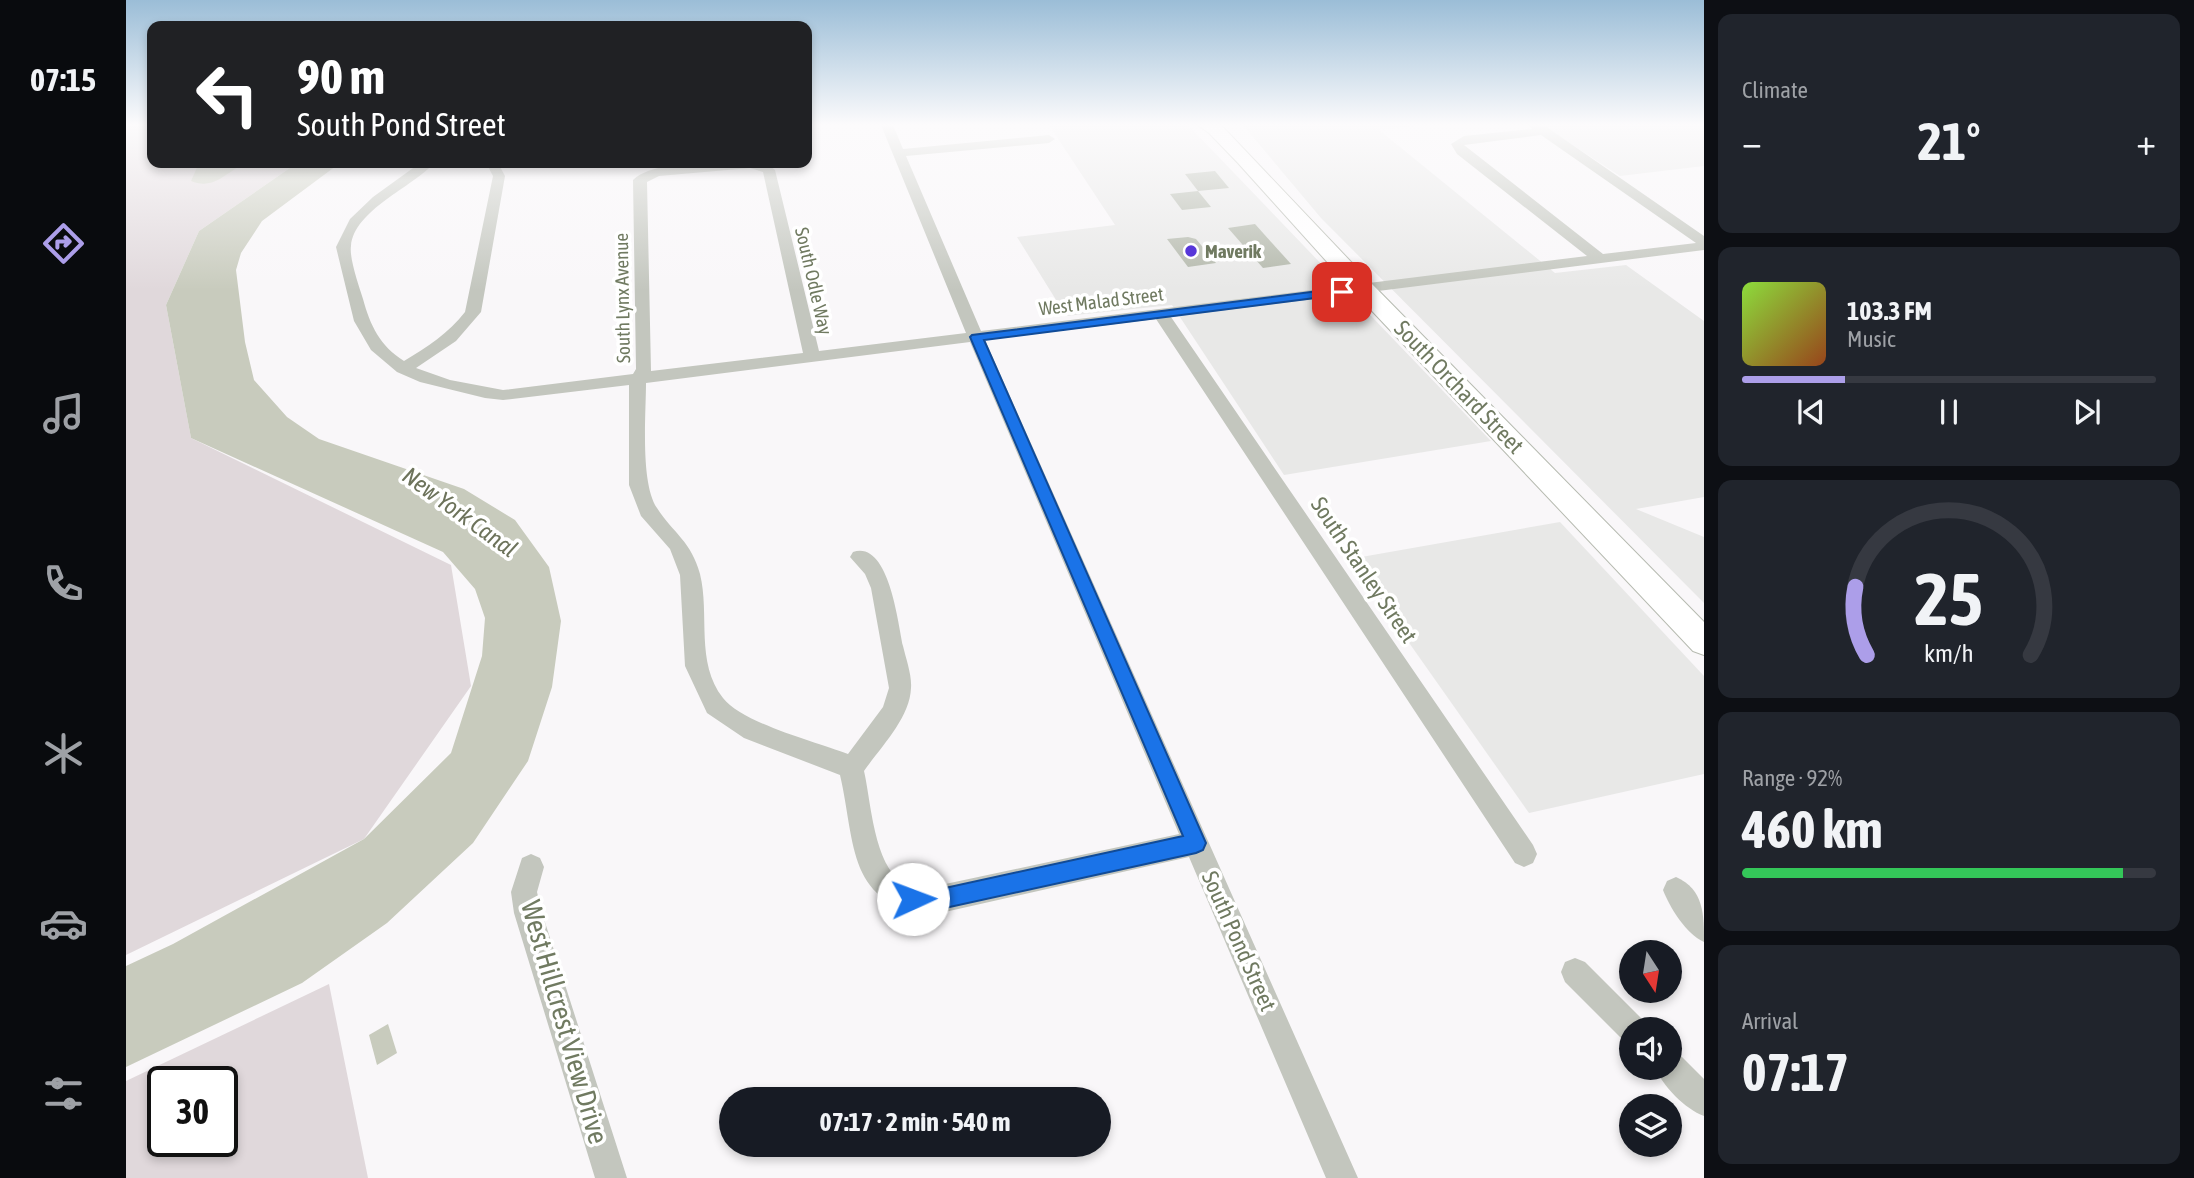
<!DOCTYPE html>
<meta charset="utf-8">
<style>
:root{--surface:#171b24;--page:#20242c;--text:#f1f3f6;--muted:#9ea1a6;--line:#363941;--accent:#ac9ee9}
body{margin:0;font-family:"Asap Condensed",sans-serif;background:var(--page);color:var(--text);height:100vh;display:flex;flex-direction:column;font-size:26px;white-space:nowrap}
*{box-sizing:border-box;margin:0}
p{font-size:23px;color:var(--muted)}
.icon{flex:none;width:38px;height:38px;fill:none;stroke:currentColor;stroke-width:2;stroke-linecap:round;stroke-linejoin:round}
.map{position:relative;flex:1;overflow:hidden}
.drawer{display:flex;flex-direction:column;gap:14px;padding:14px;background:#0d0f14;width:490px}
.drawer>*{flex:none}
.banner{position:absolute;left:21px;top:21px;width:665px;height:147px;border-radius:14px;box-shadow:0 4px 10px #0003;background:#202124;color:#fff;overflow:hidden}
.needle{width:46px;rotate:168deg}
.tools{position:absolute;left:1493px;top:940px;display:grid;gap:14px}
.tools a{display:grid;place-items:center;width:63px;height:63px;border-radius:50%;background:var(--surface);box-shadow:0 4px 10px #0003;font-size:35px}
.speed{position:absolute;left:21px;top:1066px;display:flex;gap:14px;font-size:35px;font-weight:700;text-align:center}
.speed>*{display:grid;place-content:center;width:91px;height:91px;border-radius:50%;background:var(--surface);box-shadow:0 4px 10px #0003;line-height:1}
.speed .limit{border:4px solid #111;border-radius:10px;background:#fff;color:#111}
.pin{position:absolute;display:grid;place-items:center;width:60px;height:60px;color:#fff;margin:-30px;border-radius:14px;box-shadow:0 4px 10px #0006}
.me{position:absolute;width:77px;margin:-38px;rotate:88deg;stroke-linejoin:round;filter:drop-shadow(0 0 5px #0008)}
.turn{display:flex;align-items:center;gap:24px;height:147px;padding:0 35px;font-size:32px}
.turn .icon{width:91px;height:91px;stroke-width:2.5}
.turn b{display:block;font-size:49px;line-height:60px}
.big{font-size:52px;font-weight:700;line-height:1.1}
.drawer .widget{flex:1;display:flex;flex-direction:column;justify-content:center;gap:10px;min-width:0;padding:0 24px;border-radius:14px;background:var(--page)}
.drawer .dial{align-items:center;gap:0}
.dial svg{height:182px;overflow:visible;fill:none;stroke:var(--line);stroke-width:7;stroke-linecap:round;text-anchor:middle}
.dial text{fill:var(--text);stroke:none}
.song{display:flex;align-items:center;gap:21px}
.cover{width:84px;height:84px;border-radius:10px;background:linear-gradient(135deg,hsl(90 70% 55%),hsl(20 70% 35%))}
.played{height:7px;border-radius:4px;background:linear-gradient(90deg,var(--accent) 25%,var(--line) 25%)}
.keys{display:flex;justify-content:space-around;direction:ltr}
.heat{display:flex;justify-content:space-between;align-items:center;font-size:38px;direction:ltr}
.charge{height:10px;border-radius:5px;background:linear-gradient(90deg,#34c759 92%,var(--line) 0)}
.trip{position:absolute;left:593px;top:1087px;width:392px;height:70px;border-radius:35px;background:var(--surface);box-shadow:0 4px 10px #0003;font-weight:700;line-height:70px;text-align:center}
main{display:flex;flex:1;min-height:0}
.tabs{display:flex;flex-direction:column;width:126px;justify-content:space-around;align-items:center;background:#090b0e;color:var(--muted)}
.tabs .icon{width:49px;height:49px}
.tabs .active{color:var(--accent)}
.tabs b{font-size:32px;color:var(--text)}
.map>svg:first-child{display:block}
.built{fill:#e8e8e7}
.green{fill:#e0d8db;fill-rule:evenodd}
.water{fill:#c8cbbd}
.building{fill:#b2b7aa}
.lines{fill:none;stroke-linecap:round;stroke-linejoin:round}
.secondary-casing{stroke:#b7bbb1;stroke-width:2}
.street{fill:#c3c6be;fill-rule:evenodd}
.secondary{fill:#fff;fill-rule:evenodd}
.route{fill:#1a73e8;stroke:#114b97;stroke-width:2}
.poi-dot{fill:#5737d9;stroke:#fff;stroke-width:2.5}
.labels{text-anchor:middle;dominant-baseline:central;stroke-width:7;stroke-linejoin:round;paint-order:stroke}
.far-poi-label{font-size:19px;font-weight:bold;fill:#707a61;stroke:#fff;text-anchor:start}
.far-street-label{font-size:19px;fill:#707a61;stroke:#fff}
.street-label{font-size:23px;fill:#707a61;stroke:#fff}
.water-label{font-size:24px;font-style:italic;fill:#6d735b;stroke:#fff}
.near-street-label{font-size:28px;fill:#707a61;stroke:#fff}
</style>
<main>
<nav class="tabs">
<b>07:15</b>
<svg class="icon active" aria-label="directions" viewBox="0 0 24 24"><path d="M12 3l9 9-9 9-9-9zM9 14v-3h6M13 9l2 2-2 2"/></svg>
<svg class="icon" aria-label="music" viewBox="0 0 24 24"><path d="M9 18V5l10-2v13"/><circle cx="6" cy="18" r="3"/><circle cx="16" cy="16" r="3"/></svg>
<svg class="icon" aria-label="phone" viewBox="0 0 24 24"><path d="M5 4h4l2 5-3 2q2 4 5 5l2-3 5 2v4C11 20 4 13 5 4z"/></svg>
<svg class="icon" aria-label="climate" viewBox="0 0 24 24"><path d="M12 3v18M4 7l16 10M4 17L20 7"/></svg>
<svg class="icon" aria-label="car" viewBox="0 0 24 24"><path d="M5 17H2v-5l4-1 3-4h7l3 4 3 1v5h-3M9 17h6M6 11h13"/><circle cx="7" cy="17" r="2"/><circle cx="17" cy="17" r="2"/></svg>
<svg class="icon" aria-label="filters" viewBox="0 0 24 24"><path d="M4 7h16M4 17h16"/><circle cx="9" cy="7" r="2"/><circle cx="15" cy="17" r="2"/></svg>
</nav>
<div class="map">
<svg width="1578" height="1178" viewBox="0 0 1578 1178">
<rect width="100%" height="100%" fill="#f9f7f9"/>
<!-- built -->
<g class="built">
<polygon points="923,125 1062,125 1365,441 1158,475 1046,305 940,316 891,237 989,225"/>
<polygon points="1117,125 1299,125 1253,130 1429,273 1500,265 1578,321 1578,497 1510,509 1578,537 1578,603 1195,218"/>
<polygon points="1416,125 1578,125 1578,166 1494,176"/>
<polygon points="1434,522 1578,676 1578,774 1403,813 1224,559"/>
</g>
<!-- green -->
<g class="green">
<polygon points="0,125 26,125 26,163 171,163 73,231 40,305 65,438 325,565 345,686 238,839 0,955"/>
<path d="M 203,984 L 242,1178 L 0,1178 L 0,1081 ZM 37,1082 L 96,1082 L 96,1141 L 37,1141 Z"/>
</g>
<!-- water -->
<g class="water">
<path d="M 73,163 L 120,163 C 101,171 88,191 65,181 Z"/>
<polygon points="171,163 214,163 136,221 115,253 110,270 119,342 128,380 161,417 193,439 338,489 389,520 423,567 435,621 426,687 402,761 347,843 261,923 176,983 0,1067 0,966 47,944 238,839 325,753 356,656 359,618 349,589 317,552 65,438 40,305 73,231"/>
<polygon points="262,1024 271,1053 251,1065 243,1035"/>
</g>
<!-- building -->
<g class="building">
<polygon points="1089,171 1103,188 1072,191 1059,174"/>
<polygon points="1072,191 1085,207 1056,210 1044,194"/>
<polygon points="1129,224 1165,264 1137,268 1102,228"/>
<polygon points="1062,237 1070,239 1090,263 1062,267 1041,239"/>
</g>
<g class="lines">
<defs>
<polygon id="secondary" points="1072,125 1095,125 1246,284 1578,622 1578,655 1567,651 1230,294 1112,163 1083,133"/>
</defs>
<!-- secondary casing -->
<use href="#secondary" class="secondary-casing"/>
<!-- street -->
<g class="street">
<path d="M 755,125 L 767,125 L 777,149 L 923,135 L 929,139 L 923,143 L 780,156 L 855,331 L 1461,256 L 1331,154 L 1325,144 L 1338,136 L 1406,129 L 1402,125 L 1416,125 L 1422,128 L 1578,236 L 1578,250 L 1045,317 L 1407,845 L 1411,854 L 1407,863 L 1398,867 L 1389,863 L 1030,319 L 859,340 L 1232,1178 L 1200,1178 L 1063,857 L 810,914 C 720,908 730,844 714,775 L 618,738 L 581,713 L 559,666 L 554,575 L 544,549 L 515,516 L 503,485 L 503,385 L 377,400 L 359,398 L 294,382 L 271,372 L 245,350 L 228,321 L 210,247 L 224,219 L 247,197 L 294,163 L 308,163 C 287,187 228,210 225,246 C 223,258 233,286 237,299 C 244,325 254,346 278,361 C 301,347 323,333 339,312 L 367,176 L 360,163 L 372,163 L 379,176 L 355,312 L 330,341 L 290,368 L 324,380 L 377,390 L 507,374 L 510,369 L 507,180 C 531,157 609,163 641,163 L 649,170 L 693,351 L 840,333 ZM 1415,135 L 1570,243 L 1477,254 L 1338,145 ZM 624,168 L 637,172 L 677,353 L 525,371 L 521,182 L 533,176 ZM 844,342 L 1053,834 L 810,886 C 800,886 786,887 777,882 C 748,866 745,801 738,771 C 754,748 784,718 785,688 C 786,675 780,659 777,646 C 772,623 763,540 727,552 L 724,557 L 739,574 L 745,588 L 763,688 L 757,707 L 722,754 C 690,742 616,723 597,698 C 569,662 584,615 574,574 C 565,541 548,534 531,508 C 514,483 520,414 520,383 Z"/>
<polygon points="405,854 414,858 418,867 411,892 416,913 501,1178 469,1178 388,913 385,892 396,858"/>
<path d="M 1550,877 C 1578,889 1578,915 1578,942 C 1560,934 1544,908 1537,890 L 1541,881 Z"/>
<polygon points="1449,958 1459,962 1516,1019 1521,1029 1505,1029 1505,1043 1496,1039 1439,982 1435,972 1439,962"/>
<path d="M 1544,1052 L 1555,1056 L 1578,1079 L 1578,1116 C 1559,1109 1537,1086 1529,1068 L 1544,1068 Z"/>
</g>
<!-- secondary -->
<use href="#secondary" class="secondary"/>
</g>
<!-- sky -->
<linearGradient id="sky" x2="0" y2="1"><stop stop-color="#9bbdd7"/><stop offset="0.43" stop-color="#fcfbfc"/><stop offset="1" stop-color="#fcfbfc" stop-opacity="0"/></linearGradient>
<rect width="1578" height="290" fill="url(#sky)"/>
<!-- route -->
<polygon class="route" points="1216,288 1220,289 1220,294 858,340 1080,843 1077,850 1070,853 810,910 780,906 777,899 780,891 787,888 810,890 1057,836 844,337 846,335"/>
<!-- markers -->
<circle class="poi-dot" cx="1065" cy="251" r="7"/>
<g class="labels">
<!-- far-poi labels -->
<g class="far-poi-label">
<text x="1079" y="251">Maverik</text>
</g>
<!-- far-street labels -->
<g class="far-street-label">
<text transform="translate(688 281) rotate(77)">South Odle Way</text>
<text transform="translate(496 298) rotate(-91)">South Lynx Avenue</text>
<text transform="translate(975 301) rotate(-7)">West Malad Street</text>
</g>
<!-- street labels -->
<g class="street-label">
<text transform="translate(1333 387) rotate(46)">South Orchard Street</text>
<text transform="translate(1238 570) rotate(56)">South Stanley Street</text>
<text transform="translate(1113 941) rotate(66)">South Pond Street</text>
</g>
<!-- water labels -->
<g class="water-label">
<text transform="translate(334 512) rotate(36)">New York Canal</text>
</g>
<!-- near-street labels -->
<g class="near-street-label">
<text transform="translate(439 1022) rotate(74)">West Hillcrest View Drive</text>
</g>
</g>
</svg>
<div class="tools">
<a><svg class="needle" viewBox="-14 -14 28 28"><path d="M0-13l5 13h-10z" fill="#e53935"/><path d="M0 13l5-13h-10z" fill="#9ea1a6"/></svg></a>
<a><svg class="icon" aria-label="sound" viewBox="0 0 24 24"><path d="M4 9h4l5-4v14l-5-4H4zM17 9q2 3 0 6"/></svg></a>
<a><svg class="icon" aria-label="layers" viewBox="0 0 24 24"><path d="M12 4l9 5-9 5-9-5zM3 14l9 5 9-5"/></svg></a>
</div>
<div class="speed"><div class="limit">30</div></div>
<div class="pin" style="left:1216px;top:292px;background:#d93025"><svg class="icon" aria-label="arrive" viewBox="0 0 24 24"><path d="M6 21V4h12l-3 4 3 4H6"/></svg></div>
<svg class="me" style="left:787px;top:899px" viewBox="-20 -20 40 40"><circle r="19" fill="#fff"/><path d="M0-13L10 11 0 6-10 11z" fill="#1a73e8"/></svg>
<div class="trip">07:17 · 2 min · 540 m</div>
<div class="banner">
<div class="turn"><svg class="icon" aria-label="left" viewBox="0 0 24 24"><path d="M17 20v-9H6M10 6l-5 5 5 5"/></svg><div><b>90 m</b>South Pond Street</div></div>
</div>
</div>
<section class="drawer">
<div class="widget"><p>Climate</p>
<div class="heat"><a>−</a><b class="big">21°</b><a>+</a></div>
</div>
<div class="widget">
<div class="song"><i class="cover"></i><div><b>103.3 FM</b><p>Music</p></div></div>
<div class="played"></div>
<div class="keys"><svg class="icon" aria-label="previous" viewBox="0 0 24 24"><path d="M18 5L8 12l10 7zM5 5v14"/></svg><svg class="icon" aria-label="pause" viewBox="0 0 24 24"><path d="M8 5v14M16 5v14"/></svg><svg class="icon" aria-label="next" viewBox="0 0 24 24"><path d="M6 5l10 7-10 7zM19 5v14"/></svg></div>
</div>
<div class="widget dial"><svg viewBox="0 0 100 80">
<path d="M14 69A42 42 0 1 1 86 69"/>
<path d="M14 69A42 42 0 0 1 9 39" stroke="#ac9ee9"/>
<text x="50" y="56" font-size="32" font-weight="700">25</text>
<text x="50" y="72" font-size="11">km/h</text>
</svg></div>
<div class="widget"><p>Range · 92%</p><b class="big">460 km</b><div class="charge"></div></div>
<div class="widget"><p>Arrival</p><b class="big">07:17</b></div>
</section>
</main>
